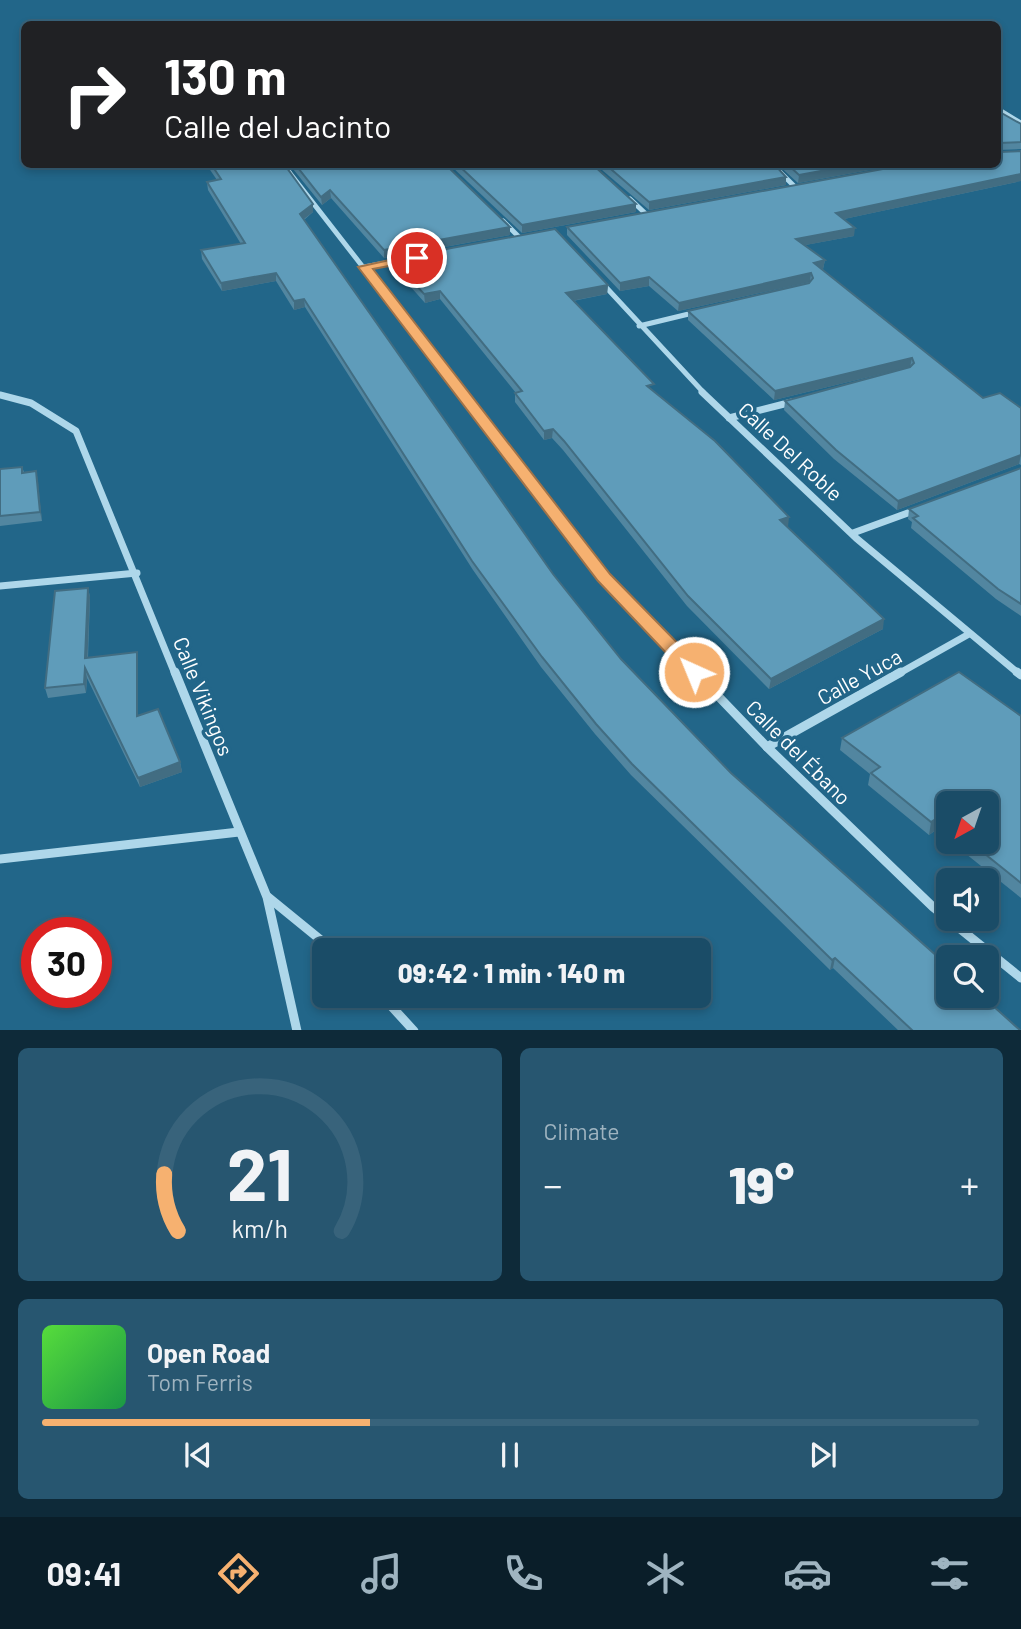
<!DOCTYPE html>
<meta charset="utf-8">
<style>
:root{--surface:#1a4c67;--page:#275670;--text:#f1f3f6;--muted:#9fb4c0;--line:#38637b;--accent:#f6b170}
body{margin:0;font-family:Barlow,sans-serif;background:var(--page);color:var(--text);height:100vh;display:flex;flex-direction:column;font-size:26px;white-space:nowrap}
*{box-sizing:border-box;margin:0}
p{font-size:23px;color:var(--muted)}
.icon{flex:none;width:38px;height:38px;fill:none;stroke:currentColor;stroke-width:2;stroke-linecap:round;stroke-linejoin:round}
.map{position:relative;height:1030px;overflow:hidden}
.sheet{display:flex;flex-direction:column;gap:18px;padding:18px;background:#0e2a39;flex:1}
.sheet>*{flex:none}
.top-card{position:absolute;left:21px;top:21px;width:980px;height:147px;border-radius:10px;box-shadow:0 4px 10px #0003,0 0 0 2px var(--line);background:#202124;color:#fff;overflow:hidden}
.needle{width:46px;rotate:220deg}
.fabs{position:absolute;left:936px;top:791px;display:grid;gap:14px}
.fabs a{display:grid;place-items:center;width:63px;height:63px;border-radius:10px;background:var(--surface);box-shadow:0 4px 10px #0003,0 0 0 2px var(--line);font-size:35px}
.speed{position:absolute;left:21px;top:917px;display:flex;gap:14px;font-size:35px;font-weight:700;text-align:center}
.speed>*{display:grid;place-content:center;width:91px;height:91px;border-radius:50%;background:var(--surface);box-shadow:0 4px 10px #0003,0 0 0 2px var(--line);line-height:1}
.speed .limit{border:10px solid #d22;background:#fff;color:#111}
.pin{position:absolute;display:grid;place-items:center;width:60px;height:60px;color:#fff;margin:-30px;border:4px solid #fff;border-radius:50%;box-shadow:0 2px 7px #0007}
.me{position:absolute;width:77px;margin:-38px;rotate:316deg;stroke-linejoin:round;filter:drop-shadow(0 0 5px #0008)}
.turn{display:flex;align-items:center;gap:24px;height:147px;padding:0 28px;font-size:32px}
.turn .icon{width:91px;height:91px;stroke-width:2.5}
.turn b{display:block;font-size:49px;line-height:60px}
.big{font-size:52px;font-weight:800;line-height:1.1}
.sheet .widget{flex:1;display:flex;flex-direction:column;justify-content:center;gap:10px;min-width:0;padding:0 24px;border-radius:10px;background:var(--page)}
.sheet .dial{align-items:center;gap:0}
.dial svg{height:182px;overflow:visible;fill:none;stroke:var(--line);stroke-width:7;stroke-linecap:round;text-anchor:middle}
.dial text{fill:var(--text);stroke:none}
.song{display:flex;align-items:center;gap:21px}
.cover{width:84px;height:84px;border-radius:10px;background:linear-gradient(135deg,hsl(110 70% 55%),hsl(140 70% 35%))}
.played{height:7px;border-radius:4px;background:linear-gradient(90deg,var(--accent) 35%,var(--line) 35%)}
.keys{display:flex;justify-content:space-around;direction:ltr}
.heat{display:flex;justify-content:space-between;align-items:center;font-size:38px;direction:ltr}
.sheet .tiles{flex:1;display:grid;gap:18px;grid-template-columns:1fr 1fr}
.widget:last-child{grid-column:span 2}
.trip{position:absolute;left:312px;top:938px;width:399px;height:70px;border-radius:10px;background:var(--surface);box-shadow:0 4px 10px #0003,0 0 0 2px var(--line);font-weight:800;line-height:70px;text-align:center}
.menu{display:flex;height:112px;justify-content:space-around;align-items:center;background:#0a1e29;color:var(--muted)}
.menu .icon{width:49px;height:49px}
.menu .current{color:var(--accent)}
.menu b{font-size:32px;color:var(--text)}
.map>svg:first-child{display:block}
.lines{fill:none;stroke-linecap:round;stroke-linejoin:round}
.minor-far3{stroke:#aed7ea;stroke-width:4.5}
.minor-far2{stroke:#aed7ea;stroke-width:5}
.minor-far1{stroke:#aed7ea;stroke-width:7}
.minor{stroke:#aed7ea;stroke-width:9}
.wall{fill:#5286a0}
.shaded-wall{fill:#426d82}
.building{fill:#5f9cba;stroke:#426d82;stroke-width:2}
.route{fill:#f6b170;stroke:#a07349;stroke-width:2}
.labels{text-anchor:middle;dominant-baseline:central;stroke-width:7;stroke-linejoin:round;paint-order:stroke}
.street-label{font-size:21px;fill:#fff;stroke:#226689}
</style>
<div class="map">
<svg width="1021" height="1031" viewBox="0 0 1021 1031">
<rect width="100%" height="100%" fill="#226689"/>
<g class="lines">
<!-- minor-far3 -->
<g class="minor-far3">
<polyline points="998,109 1021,123"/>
<polyline points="283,164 290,173"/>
<polyline points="772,164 781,173"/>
</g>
<!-- minor-far2 -->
<g class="minor-far2">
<polyline points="289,172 461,393"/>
<polyline points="780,172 795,187"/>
<polyline points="630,199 647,215"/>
<polyline points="503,221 521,239"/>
<polyline points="364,267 401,260"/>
<polyline points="603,284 704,393"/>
<polyline points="639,326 697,312"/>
</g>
<!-- minor-far1 -->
<g class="minor-far1">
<polyline points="460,392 604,577 697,674"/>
<polyline points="702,392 856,538 1019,674"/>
<polyline points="0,395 31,403 76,431 175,674"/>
<polyline points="729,418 792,402"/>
<polyline points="853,533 916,510"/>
<polyline points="0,586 137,573"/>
<polyline points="898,674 969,634"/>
</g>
<!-- minor -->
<g class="minor">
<polyline points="175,672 267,897 297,1031"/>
<polyline points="695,672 767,747 933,907 1021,978"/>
<polyline points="1017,672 1021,675"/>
<polyline points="767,747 901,672"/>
<polyline points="0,859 239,832"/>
<polyline points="268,897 333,950"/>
<polyline points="382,996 414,1031"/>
</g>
</g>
<!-- wall -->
<g class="wall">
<polygon points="998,111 1021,124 1021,149 998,150"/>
<polygon points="206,164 284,164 313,204 313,212 304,220 553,574 621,659 731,773 1021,1031 899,1031 833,968 830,970 631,775 595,734 541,667 473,570 305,307 294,310 276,281 222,291 202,259 201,250 241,244 208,190 207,182 217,180"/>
<polygon points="289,164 445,164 510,235 384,258 331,198 322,205"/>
<polygon points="449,164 592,164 636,204 636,212 522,233"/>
<polygon points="595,164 774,164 786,177 786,185 649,210"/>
<polygon points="777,164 902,164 798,183"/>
<polygon points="1021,181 844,219 854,236 805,245 825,260 823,269 822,269 983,398 1021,408 1021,465 1019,464 897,510 834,459 784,410 785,401 910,367 774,400 688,320 688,311 810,282 678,311 649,286 620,291 567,235 567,227"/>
<polygon points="392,259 608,285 607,294 573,301 653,391 788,527 883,629 769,689 687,606 563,450 552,438 544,440 515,402 515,393 516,393 440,299 425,303 393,267"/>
<polygon points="22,467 24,472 36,471 42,521 0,526 0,469"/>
<polygon points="1021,468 1021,616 996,599 911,528 912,522 908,519 909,509"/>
<polygon points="88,588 90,597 88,658 138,662 138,716 180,762 182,772 140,787 87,678 86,693 48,698 45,688"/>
<polygon points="1021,716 1021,898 951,842 987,842 948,803 948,840 936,830 929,835 868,785 870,774 840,750 842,738"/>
</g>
<!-- shaded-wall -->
<g class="shaded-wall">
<polygon points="859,164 902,164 798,183 799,175"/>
<polygon points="1021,174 1021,181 835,221 836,213"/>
<polygon points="786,177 786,185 649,210 649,202"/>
<polygon points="330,190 331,198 322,205 321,197"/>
<polygon points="313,204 313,212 300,222 300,214"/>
<polygon points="636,204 636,212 522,233 522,225"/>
<polygon points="510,227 510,235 384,258 384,250"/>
<polygon points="855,228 854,236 795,247 796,239"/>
<polygon points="825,260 823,269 813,271 814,263"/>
<polygon points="276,273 276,281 222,291 221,283"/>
<polygon points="811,273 810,282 678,311 679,303"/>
<polygon points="649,277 649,286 620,291 620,283"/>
<polygon points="608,285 607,294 566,302 566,293"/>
<polygon points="440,291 440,299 425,303 424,294"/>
<polygon points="304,299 305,307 294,310 294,301"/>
<polygon points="912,358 910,367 774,400 775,391"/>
<polygon points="553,429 552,438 544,440 544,431"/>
<polygon points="1021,455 1019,464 897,510 898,501"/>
<polygon points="36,471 38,480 42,521 40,512"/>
<polygon points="789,517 788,527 780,520"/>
<polygon points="88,588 90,597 87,668 85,658"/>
<polygon points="884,619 883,629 769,689 771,679"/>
<polygon points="137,652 138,662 138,726 137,716"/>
<polygon points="85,668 87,678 86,693 84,684"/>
<polygon points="180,762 182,772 140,787 138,778"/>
<polygon points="939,817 936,830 929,835 931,822"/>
<polygon points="835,958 833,968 830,970 832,960"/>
</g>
<!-- building -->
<g class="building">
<polygon points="998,111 1021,124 1021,142 999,143 998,144"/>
<polygon points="998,150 1000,152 1021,151 1021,174 836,213 855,228 796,239 825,260 814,263 983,398 1000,393 1021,408 1021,455 898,501 836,450 785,401 910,367 914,363 912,358 775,391 688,311 809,283 813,278 811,273 679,303 649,277 620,283 567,227 910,164 998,164"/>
<polygon points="211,164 284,164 313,204 300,214 553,574 621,659 731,773 948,966 948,996 982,996 1021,1031 913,1031 835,958 832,960 632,764 596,724 542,657 472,561 304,299 294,301 276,273 221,283 201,250 245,243 207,182 221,179"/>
<polygon points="295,164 445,164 510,227 384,250 330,190 321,197"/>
<polygon points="457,164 592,164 636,204 522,225"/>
<polygon points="605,164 774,164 786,177 649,202"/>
<polygon points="787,164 859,164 799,175"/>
<polygon points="555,229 608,285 566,293 654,384 647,386 715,441 789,517 780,520 884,619 771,679 688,596 564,441 553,429 544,431 515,393 522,391 440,291 424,294 392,259"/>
<polygon points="22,467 22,473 36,471 40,512 0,516 0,469"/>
<polygon points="1021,468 1021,604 998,589 913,518 918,516 909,509"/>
<polygon points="88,588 85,658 137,652 137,716 158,709 180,762 138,778 85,668 84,684 45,688 55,591"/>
<polygon points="959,672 1021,716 1021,883 970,842 987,842 987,803 948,803 948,825 939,817 931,822 871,773 880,767 842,738"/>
</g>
<!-- route -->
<polygon class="route" points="417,254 423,258 421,260 373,269 610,574 701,667 703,672 701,676 688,676 598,581 358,267"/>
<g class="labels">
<!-- street labels -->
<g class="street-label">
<text transform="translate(791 451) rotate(43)">Calle Del Roble</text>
<text transform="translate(859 676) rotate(-29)">Calle Yuca</text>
<text transform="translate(204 696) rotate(68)">Calle Vikingos</text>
<text transform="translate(799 752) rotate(45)">Calle del Ébano</text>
</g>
</g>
</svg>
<div class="fabs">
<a><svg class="needle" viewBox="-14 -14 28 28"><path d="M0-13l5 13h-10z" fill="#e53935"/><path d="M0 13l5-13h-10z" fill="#9fb4c0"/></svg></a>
<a><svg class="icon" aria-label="sound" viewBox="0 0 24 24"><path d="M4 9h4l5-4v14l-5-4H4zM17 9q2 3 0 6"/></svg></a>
<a><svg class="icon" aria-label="search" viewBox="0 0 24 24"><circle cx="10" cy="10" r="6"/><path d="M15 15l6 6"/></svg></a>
</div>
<div class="speed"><div class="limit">30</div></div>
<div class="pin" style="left:417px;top:258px;background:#d93025"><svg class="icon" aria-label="arrive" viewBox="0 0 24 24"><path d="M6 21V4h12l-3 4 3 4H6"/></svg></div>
<svg class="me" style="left:694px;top:672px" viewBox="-20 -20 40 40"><circle r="17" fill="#f6b170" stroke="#fff" stroke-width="3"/><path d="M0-11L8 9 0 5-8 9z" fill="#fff"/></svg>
<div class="trip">09:42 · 1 min · 140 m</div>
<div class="top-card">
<div class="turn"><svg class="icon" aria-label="right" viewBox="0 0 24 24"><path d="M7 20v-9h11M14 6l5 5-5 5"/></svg><div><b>130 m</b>Calle del Jacinto</div></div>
</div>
</div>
<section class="sheet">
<div class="tiles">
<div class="widget dial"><svg viewBox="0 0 100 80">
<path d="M14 69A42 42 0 1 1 86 69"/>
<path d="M14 69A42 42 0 0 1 8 44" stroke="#f6b170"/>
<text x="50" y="56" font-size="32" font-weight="700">21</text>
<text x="50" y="72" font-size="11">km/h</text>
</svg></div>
<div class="widget"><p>Climate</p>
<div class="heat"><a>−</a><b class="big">19°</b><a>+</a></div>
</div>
<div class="widget">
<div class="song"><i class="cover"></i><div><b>Open Road</b><p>Tom Ferris</p></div></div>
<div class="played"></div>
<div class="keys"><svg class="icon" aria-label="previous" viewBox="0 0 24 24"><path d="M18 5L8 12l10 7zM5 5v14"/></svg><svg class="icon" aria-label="pause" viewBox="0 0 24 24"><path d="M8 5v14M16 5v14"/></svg><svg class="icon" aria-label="next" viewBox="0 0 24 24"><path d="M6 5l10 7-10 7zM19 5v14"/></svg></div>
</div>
</div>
</section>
<nav class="menu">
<b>09:41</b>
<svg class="icon current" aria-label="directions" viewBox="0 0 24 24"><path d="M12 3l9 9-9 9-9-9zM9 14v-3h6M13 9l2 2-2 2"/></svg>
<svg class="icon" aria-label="music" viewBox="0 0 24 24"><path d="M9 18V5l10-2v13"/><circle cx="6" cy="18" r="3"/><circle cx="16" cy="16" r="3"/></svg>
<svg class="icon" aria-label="phone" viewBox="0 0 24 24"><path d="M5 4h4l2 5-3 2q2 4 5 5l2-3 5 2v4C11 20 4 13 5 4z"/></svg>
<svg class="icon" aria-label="climate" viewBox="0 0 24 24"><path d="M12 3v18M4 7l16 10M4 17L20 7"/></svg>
<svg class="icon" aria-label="car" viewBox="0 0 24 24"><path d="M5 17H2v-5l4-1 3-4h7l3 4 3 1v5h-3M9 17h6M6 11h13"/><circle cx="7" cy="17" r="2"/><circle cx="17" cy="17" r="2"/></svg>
<svg class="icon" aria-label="filters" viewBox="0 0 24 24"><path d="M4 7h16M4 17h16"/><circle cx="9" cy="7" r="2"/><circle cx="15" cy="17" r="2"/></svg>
</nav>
